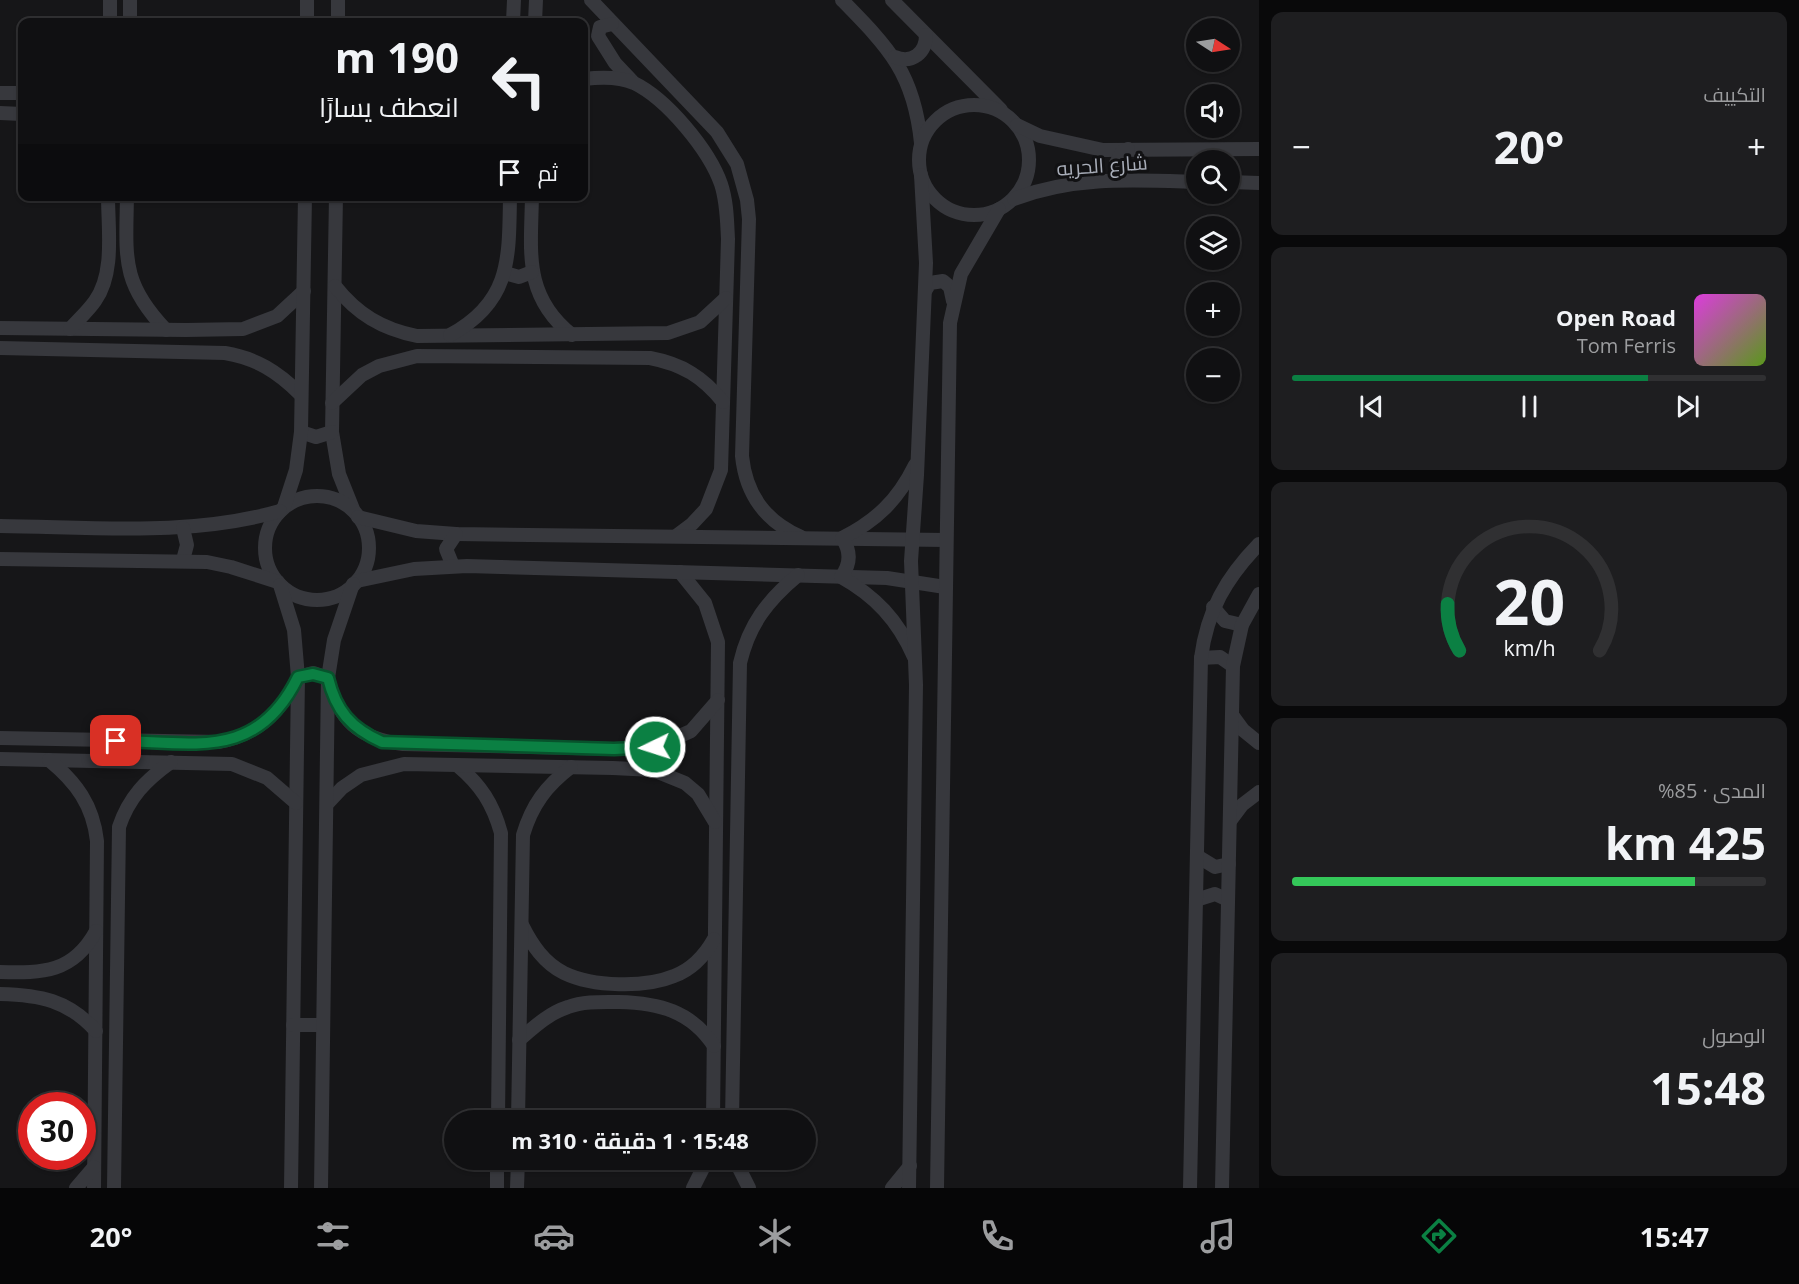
<!DOCTYPE html>
<html lang="ar">
<meta charset="utf-8">
<style>
:root{--surface:#101012;--page:#1e1e20;--text:#f1f3f6;--muted:#9c9d9f;--line:#303032;--accent:#0b8043}
body{margin:0;font-family:"Open Sans",Cairo,sans-serif;background:var(--page);color:var(--text);direction:rtl;height:100vh;display:flex;flex-direction:column;font-size:22px;white-space:nowrap}
*{box-sizing:border-box;margin:0}
p{font-size:20px;color:var(--muted)}
.icon{flex:none;width:33px;height:33px;fill:none;stroke:currentColor;stroke-width:2;stroke-linecap:round;stroke-linejoin:round}
.map{position:relative;flex:1;overflow:hidden;direction:ltr}
.details{display:flex;flex-direction:column;gap:12px;padding:12px;background:#09090a;width:540px}
.details>*{flex:none}
.top-card{position:absolute;left:18px;top:18px;width:570px;height:183px;border-radius:12px;box-shadow:0 2px 4px #0004,0 0 0 2px var(--line);direction:rtl;background:#101012;color:var(--text);overflow:hidden}
.needle{width:39px;rotate:102deg}
.tools{position:absolute;left:1186px;top:18px;display:grid;gap:12px}
.tools a{display:grid;place-items:center;width:54px;height:54px;border-radius:50%;background:var(--surface);box-shadow:0 2px 4px #0004,0 0 0 2px var(--line);font-size:30px}
.speed{position:absolute;left:18px;top:1092px;display:flex;gap:12px;font-size:30px;font-weight:700;text-align:center}
.speed>*{display:grid;place-content:center;width:78px;height:78px;border-radius:50%;background:var(--surface);box-shadow:0 2px 4px #0004,0 0 0 2px var(--line);line-height:1}
.speed .limit{border:9px solid #d22;background:#fff;color:#111}
.pin{position:absolute;display:grid;place-items:center;width:51px;height:51px;color:#fff;margin:-26px;border-radius:12px;box-shadow:0 3px 9px #0006}
.me{position:absolute;width:66px;margin:-33px;rotate:266deg;stroke-linejoin:round;filter:drop-shadow(0 0 4px #0008)}
.turn{display:flex;align-items:center;gap:21px;height:126px;padding:0 30px;font-size:27px}
.turn .icon{width:78px;height:78px;stroke-width:2.5}
.turn b{display:block;font-size:42px;line-height:51px}
.then{display:flex;align-items:center;height:57px;padding:0 30px;background:#0003;gap:12px;font-size:22px}
.big{font-size:45px;font-weight:700;line-height:1.1}
.details .card{flex:1;display:flex;flex-direction:column;justify-content:center;gap:9px;min-width:0;padding:0 21px;border-radius:12px;background:var(--page)}
.details .dial{align-items:center;gap:0}
.dial svg{height:156px;overflow:visible;fill:none;stroke:var(--line);stroke-width:7;stroke-linecap:round;text-anchor:middle}
.dial text{fill:var(--text);stroke:none}
.song{display:flex;align-items:center;gap:18px}
.cover{width:72px;height:72px;border-radius:9px;background:linear-gradient(135deg,hsl(300 70% 55%),hsl(90 70% 35%))}
.played{height:6px;border-radius:3px;background:linear-gradient(90deg,var(--accent) 75%,var(--line) 75%)}
.keys{display:flex;justify-content:space-around;direction:ltr}
.heat{display:flex;justify-content:space-between;align-items:center;font-size:33px;direction:ltr}
.charge{height:9px;border-radius:4px;background:linear-gradient(90deg,#34c759 85%,var(--line) 0)}
.trip{position:absolute;left:444px;top:1110px;width:372px;height:60px;border-radius:30px;background:var(--surface);box-shadow:0 2px 4px #0004,0 0 0 2px var(--line);font-weight:700;line-height:60px;text-align:center;direction:rtl}
.menu{display:flex;height:96px;justify-content:space-around;align-items:center;background:#060607;color:var(--muted)}
.menu .icon{width:42px;height:42px}
.menu .selected{color:var(--accent)}
.menu b{font-size:27px;color:var(--text)}
main{display:flex;flex:1;min-height:0}
.map>svg:first-child{display:block}
.lines{fill:none;stroke-linecap:round;stroke-linejoin:round}
.minor{stroke:#37383d;stroke-width:14}
.route-casing{stroke:#07532c;stroke-width:15}
.route{stroke:#0b8043;stroke-width:10}
.labels{text-anchor:middle;dominant-baseline:central;stroke-width:6;stroke-linejoin:round;paint-order:stroke}
.street-label{font-size:20px;fill:#a8adb8;stroke:#111113}
</style>
<main>
<section class="details">
<div class="card"><p>التكييف</p>
<div class="heat"><a>−</a><b class="big">20°</b><a>+</a></div>
</div>
<div class="card">
<div class="song"><i class="cover"></i><div><b>Open Road</b><p>Tom Ferris</p></div></div>
<div class="played"></div>
<div class="keys"><svg class="icon" aria-label="previous" viewBox="0 0 24 24"><path d="M18 5L8 12l10 7zM5 5v14"/></svg><svg class="icon" aria-label="pause" viewBox="0 0 24 24"><path d="M8 5v14M16 5v14"/></svg><svg class="icon" aria-label="next" viewBox="0 0 24 24"><path d="M6 5l10 7-10 7zM19 5v14"/></svg></div>
</div>
<div class="card dial"><svg viewBox="0 0 100 80">
<path d="M14 69A42 42 0 1 1 86 69"/>
<path d="M14 69A42 42 0 0 1 8 45" stroke="#0b8043"/>
<text x="50" y="56" font-size="32" font-weight="700">20</text>
<text x="50" y="72" font-size="11">km/h</text>
</svg></div>
<div class="card"><p>المدى · 85%</p><b class="big">425 km</b><div class="charge"></div></div>
<div class="card"><p>الوصول</p><b class="big">15:48</b></div>
</section>
<div class="map">
<svg width="1259" height="1188" viewBox="0 0 1259 1188">
<rect width="100%" height="100%" fill="#161618"/>
<g class="lines">
<!-- minor -->
<g class="minor">
<path d="M 591,0 L 717,132 L 737,164 L 747,200 L 749,219 L 742,456 C 746,495 765,521 801,537"/>
<path d="M 842,0 C 889,48 914,73 921,143"/>
<polyline points="892,0 1001,110"/>
<polyline points="110,22 110,0"/>
<polyline points="130,22 130,0"/>
<polyline points="307,22 307,0"/>
<polyline points="338,22 338,0"/>
<polyline points="513,22 514,0"/>
<polyline points="535,22 536,0"/>
<polyline points="612,24 600,27 598,36 615,63 632,81"/>
<path d="M 895,57 C 912,64 926,53 926,35"/>
<path d="M 584,79 C 600,77 618,76 634,83 C 667,99 709,150 721,184 C 727,202 727,221 728,239 L 721,470 L 706,509 L 692,524 L 676,536"/>
<polyline points="0,93 22,93"/>
<circle cx="974" cy="160" r="55"/>
<polyline points="0,113 22,114"/>
<polyline points="1017,125 1040,136 1103,150 1259,149"/>
<polyline points="1125,180 1120,176 1116,163 1122,152 1128,149"/>
<polyline points="1230,182 1259,183"/>
<path d="M 127,196 C 126,258 121,283 166,330"/>
<polyline points="336,196 332,432 339,474 353,509"/>
<path d="M 532,196 C 531,252 523,296 572,335"/>
<path d="M 1014,199 C 1074,176 1134,180 1197,182"/>
<polyline points="505,273 519,277 532,272"/>
<path d="M 335,286 C 357,314 382,329 417,336 L 668,333 L 700,322 L 726,298"/>
<polyline points="925,291 930,283 943,281 950,287 953,301"/>
<polyline points="0,328 186,330 243,329 277,316 304,291"/>
<path d="M 70,329 C 78,320 88,311 95,301 C 115,273 108,229 108,196"/>
<path d="M 450,335 C 511,302 509,259 510,196"/>
<path d="M 0,348 L 225,353 C 256,358 278,372 300,394"/>
<path d="M 332,403 L 362,375 L 379,366 L 417,356 L 650,358 C 682,364 703,377 723,402"/>
<polyline points="301,432 316,437 332,432"/>
<circle cx="317" cy="548" r="52"/>
<polyline points="284,507 296,470 301,432 305,196"/>
<polyline points="358,517 416,531 456,534 946,540"/>
<path d="M 0,526 C 93,527 189,537 280,511"/>
<polyline points="183,528 187,545 183,560"/>
<polyline points="0,559 207,562 231,567 278,582"/>
<polyline points="453,566 446,549 456,534"/>
<polyline points="680,572 705,603 718,642 713,1120"/>
<polyline points="357,581 414,569 467,566 887,578 945,587"/>
<polyline points="280,585 294,630 298,677 291,1188"/>
<polyline points="1213,607 1225,621 1242,625"/>
<path d="M 914,657 C 898,620 875,596 841,577 C 851,564 851,551 842,538 C 876,521 898,500 915,465"/>
<polyline points="1201,658 1220,657 1233,666"/>
<polyline points="1232,715 1243,730 1259,743"/>
<path d="M 0,738 L 219,742 C 259,734 281,712 298,677 L 313,673 L 328,678 C 339,721 359,739 403,744 L 614,749 L 655,747 L 691,731 L 718,700"/>
<polyline points="0,759 232,764 267,778 296,803"/>
<path d="M 49,760 C 76,782 93,805 97,841 L 94,1188"/>
<path d="M 457,765 C 481,785 493,804 501,833 L 498,1120"/>
<polyline points="327,804 342,788 361,775 404,764 613,768 653,770 685,783 698,794 715,822"/>
<polyline points="1230,821 1242,805 1259,792"/>
<polyline points="1197,856 1215,867 1229,864"/>
<polyline points="1196,900 1215,894 1228,900"/>
<path d="M 522,925 C 532,945 544,963 564,973 C 593,987 645,988 674,976 C 693,969 705,955 714,939"/>
<path d="M 0,972 C 43,973 73,973 96,931"/>
<path d="M 0,994 C 40,995 68,1000 96,1031"/>
<polyline points="293,1025 323,1025"/>
<path d="M 519,1040 C 534,1027 549,1013 568,1007 C 584,1001 602,1002 619,1002 C 659,1003 691,1011 714,1046"/>
<path d="M 518,1120 L 523,835 C 532,805 546,786 571,767"/>
<path d="M 732,1120 L 740,663 C 749,624 768,600 798,575"/>
<polyline points="735,1160 749,1188"/>
<polyline points="76,1188 94,1167"/>
<path d="M 114,1188 L 119,827 C 129,797 146,780 171,762"/>
<polyline points="321,1188 328,678 334,640 353,584"/>
<polyline points="497,1188 497,1160"/>
<polyline points="517,1188 518,1160"/>
<polyline points="693,1188 707,1160"/>
<polyline points="892,1188 910,1166"/>
<polyline points="909,1188 916,685 911,561 917,475 926,263 921,175"/>
<polyline points="937,1188 950,323 961,274 999,209"/>
<path d="M 1190,1188 L 1201,658 C 1207,611 1226,578 1259,544"/>
<polyline points="1222,1188 1233,666 1242,625 1259,594"/>
</g>
</g>
<g class="lines">
<defs>
<path id="route" d="M 116,741 C 195,742 257,761 298,677 L 313,674 L 328,678 C 336,711 351,728 382,742 L 614,749 L 655,747"/>
</defs>
<!-- route casing -->
<use href="#route" class="route-casing"/>
<!-- route -->
<use href="#route" class="route"/>
</g>
<g class="labels">
<!-- street labels -->
<g class="street-label">
<text transform="translate(1102 165) rotate(-4)">شارع الحريه</text>
</g>
</g>
</svg>
<div class="tools">
<a><svg class="needle" viewBox="-14 -14 28 28"><path d="M0-13l5 13h-10z" fill="#e53935"/><path d="M0 13l5-13h-10z" fill="#9c9d9f"/></svg></a>
<a><svg class="icon" aria-label="sound" viewBox="0 0 24 24"><path d="M4 9h4l5-4v14l-5-4H4zM17 9q2 3 0 6"/></svg></a>
<a><svg class="icon" aria-label="search" viewBox="0 0 24 24"><circle cx="10" cy="10" r="6"/><path d="M15 15l6 6"/></svg></a>
<a><svg class="icon" aria-label="layers" viewBox="0 0 24 24"><path d="M12 4l9 5-9 5-9-5zM3 14l9 5 9-5"/></svg></a>
<a>+</a>
<a>−</a>
</div>
<div class="speed"><div class="limit">30</div></div>
<div class="pin" style="left:116px;top:741px;background:#d93025"><svg class="icon" aria-label="arrive" viewBox="0 0 24 24"><path d="M6 21V4h12l-3 4 3 4H6"/></svg></div>
<svg class="me" style="left:655px;top:747px" viewBox="-20 -20 40 40"><circle r="17" fill="#0b8043" stroke="#fff" stroke-width="3"/><path d="M0-11L8 9 0 5-8 9z" fill="#fff"/></svg>
<div class="trip">15:48 · 1 دقيقة · 310 m</div>
<div class="top-card">
<div class="turn"><svg class="icon" aria-label="left" viewBox="0 0 24 24"><path d="M17 20v-9H6M10 6l-5 5 5 5"/></svg><div><b>190 m</b>انعطف يسارًا</div></div>
<div class="then">ثم<svg class="icon" aria-label="arrive" viewBox="0 0 24 24"><path d="M6 21V4h12l-3 4 3 4H6"/></svg></div>
</div>
</div>
</main>
<nav class="menu">
<b>15:47</b>
<svg class="icon selected" aria-label="directions" viewBox="0 0 24 24"><path d="M12 3l9 9-9 9-9-9zM9 14v-3h6M13 9l2 2-2 2"/></svg>
<svg class="icon" aria-label="music" viewBox="0 0 24 24"><path d="M9 18V5l10-2v13"/><circle cx="6" cy="18" r="3"/><circle cx="16" cy="16" r="3"/></svg>
<svg class="icon" aria-label="phone" viewBox="0 0 24 24"><path d="M5 4h4l2 5-3 2q2 4 5 5l2-3 5 2v4C11 20 4 13 5 4z"/></svg>
<svg class="icon" aria-label="climate" viewBox="0 0 24 24"><path d="M12 3v18M4 7l16 10M4 17L20 7"/></svg>
<svg class="icon" aria-label="car" viewBox="0 0 24 24"><path d="M5 17H2v-5l4-1 3-4h7l3 4 3 1v5h-3M9 17h6M6 11h13"/><circle cx="7" cy="17" r="2"/><circle cx="17" cy="17" r="2"/></svg>
<svg class="icon" aria-label="filters" viewBox="0 0 24 24"><path d="M4 7h16M4 17h16"/><circle cx="9" cy="7" r="2"/><circle cx="15" cy="17" r="2"/></svg>
<b>20°</b>
</nav>
